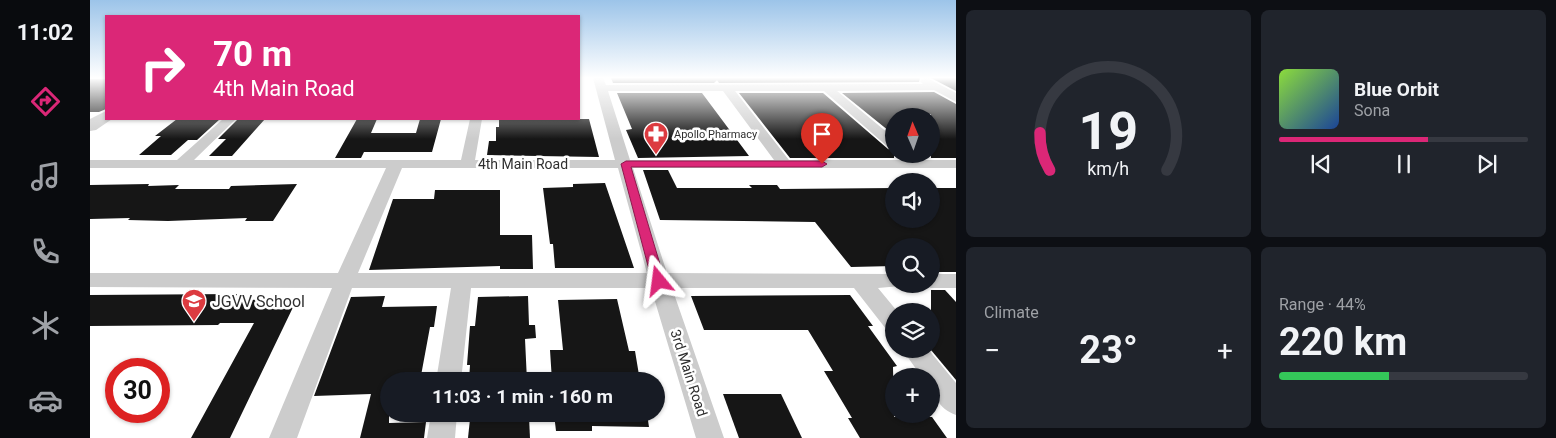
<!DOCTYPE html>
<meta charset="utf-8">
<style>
:root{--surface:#171b24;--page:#20242c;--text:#f1f3f6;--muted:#9ea1a6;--line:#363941;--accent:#db2777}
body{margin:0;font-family:Roboto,sans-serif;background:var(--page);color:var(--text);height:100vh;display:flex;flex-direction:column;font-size:19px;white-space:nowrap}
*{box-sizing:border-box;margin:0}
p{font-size:16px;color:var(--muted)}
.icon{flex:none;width:28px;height:28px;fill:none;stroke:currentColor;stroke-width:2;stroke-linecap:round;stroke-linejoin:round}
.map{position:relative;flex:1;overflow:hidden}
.details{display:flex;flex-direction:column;gap:10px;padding:10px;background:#0d0f14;width:600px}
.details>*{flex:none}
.banner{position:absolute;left:15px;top:15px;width:475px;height:105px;border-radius:0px;box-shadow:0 1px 4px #0004;background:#db2777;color:#fff;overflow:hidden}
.needle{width:32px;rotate:358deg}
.controls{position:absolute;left:795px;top:108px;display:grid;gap:10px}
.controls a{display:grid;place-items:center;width:55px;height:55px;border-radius:50%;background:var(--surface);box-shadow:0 1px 4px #0004;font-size:25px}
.speed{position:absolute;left:15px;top:358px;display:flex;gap:10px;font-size:25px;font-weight:700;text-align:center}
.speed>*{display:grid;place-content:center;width:65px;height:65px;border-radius:50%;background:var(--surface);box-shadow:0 1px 4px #0004;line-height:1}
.speed .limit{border:8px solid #d22;background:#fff;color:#111}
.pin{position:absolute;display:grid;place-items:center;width:42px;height:42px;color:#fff;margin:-51px -21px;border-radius:50% 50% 50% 0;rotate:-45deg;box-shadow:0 0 5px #0007}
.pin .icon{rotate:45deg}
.me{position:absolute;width:55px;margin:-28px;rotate:344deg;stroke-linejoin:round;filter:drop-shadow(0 0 4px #0008)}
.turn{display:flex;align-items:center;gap:18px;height:105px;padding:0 25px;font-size:22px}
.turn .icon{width:65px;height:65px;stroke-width:2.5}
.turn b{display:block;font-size:35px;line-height:42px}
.big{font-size:38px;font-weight:700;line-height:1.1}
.details .tile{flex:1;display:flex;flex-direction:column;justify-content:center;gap:8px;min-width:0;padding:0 18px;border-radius:8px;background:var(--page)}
.details .dial{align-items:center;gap:0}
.dial svg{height:130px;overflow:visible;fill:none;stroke:var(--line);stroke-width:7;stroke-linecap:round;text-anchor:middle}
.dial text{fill:var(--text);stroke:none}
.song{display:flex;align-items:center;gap:15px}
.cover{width:60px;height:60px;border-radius:8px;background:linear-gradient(135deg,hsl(90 70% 55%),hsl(220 70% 35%))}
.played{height:5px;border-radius:2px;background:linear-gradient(90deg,var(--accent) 60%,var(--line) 60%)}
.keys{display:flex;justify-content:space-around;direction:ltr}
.heat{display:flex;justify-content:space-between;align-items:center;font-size:28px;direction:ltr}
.charge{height:8px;border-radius:4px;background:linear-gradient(90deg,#34c759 44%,var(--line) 0)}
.details .tiles{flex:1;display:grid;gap:10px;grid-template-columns:repeat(2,1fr)}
.trip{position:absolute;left:290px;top:372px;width:285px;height:50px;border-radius:25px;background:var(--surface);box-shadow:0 1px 4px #0004;font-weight:700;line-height:50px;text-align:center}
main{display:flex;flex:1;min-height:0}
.menu{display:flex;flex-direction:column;width:90px;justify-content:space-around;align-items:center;background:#090b0e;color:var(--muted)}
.menu .icon{width:35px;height:35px}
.menu .current{color:var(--accent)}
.menu b{font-size:22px;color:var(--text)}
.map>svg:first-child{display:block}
.building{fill:#161616}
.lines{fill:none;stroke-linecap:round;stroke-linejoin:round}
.minor{fill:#ccc;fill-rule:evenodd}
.tertiary{fill:#ccc;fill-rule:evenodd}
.route{fill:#db2777;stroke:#8e194d}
.labels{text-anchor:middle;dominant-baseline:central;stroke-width:5;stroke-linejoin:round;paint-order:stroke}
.far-poi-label{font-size:11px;fill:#2f2f2f;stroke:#fff;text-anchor:start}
.street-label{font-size:14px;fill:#2f2f2f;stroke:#fff}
.near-poi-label{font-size:16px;fill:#2f2f2f;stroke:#fff;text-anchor:start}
</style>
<main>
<nav class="menu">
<b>11:02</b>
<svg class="icon current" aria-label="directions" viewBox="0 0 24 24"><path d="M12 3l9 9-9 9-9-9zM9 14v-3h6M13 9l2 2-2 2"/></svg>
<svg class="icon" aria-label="music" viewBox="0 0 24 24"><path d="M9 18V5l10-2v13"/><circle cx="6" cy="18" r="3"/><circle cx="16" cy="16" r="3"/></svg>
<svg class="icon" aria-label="phone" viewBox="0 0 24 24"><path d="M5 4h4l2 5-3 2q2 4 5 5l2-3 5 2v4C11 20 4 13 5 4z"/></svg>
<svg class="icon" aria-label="climate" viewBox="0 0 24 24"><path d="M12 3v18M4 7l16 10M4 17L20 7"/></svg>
<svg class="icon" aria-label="car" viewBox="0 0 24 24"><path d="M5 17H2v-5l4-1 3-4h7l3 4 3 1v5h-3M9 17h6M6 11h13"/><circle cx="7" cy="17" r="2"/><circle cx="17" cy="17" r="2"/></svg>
</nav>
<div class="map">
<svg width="866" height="438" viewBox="0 0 866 438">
<rect width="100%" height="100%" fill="#fff"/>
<!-- building -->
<g class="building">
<polygon points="521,78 830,78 829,82 629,83 627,80 624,83 523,83"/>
<polygon points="841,78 866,78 866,91"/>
<polygon points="0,79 16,79 16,109 9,112 0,112"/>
<polygon points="844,92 866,104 866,158 841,158 841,114 804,115 804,135 752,93"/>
<polygon points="527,93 612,93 659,156 548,158 536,130 542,129"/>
<polygon points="649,93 733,93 798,149 804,151 804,158 700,158"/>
<polygon points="87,119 130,119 107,140 98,140 81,155 49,155 71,136 65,136"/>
<polygon points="148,119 175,119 142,156 119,156 136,139 128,139"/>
<polygon points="267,119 287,119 281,133 326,133 330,119 351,119 342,152 274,152 271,158 245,158"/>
<polygon points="409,119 499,119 509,157 397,155 399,141 406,141 406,127 409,127"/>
<polygon points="553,170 578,170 587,188 662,188 659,185 687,185 690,189 804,188 804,219 841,219 841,188 866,188 866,272 841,272 841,246 804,246 804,266 761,267 725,222 570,220"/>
<polygon points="515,183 544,268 465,268 463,244 460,244 453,188 483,187 483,184"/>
<polygon points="59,184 58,186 89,185 85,189 139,189 141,186 207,184 183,221 155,221 157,218 78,221 38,220 40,218 0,219 0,185"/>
<polygon points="345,190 410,190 410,235 442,235 443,269 410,269 410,266 279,270 303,199 344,199"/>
<polygon points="841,290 855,290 866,302 866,380 841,350"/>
<polygon points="147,294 144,300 207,299 140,438 101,438 164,323 130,323 128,325 0,326 0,295"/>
<polygon points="760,295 783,326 778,326 807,366 803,367 804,417 842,417 857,438 770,438 758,418 762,418 734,371 743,371 718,330 614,330 601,296"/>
<polygon points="295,296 292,307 347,306 344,327 340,327 330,381 299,381 299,423 336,422 334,438 270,438 281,394 224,396 261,297"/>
<polygon points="438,296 439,325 445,325 446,338 435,339 437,381 379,381 380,365 377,365 380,326 385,326 388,297"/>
<polygon points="527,299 539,351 545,351 550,381 462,381 460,350 473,350 468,300"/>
<polygon points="633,394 691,394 712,438 649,438"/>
<polygon points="464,414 557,414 559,427 502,426 502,431 466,431"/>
<polygon points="439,417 440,438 378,438 380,419"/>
</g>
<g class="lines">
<!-- minor -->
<g class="minor">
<path d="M 503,78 L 513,78 L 516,85 L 833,84 L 830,81 L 832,79 L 837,78 L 866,93 L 866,102 L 844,90 L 747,91 L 804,138 L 804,149 L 799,148 L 734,91 L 645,91 L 699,160 L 866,160 L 866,168 L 543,168 L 577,273 L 804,274 L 804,284 L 813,284 L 811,286 L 788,288 L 807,311 L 804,311 L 804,332 L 796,329 L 764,288 L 582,288 L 634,438 L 606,438 L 561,288 L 381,288 L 371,381 L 346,381 L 361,288 L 262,288 L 207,438 L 179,438 L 242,288 L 0,287 L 0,273 L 248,273 L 296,168 L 0,168 L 0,160 L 87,160 L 133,119 L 146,119 L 104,160 L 371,160 L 380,119 L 392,119 L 385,160 L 525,160 ZM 518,91 L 633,91 L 684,160 L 540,160 ZM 312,168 L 528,168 L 557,273 L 268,273 Z"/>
<polygon points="841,274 866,274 866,288 841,288 834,286 832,284 841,284"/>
<path d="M 812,349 L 838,349 L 866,383 L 866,415 C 849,409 841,394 841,376 L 831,376 Z"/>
<polygon points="341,414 367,414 365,438 337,438"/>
</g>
<!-- tertiary -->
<polygon class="tertiary" points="16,111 16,119 22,119 6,130 0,131 0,119"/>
</g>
<!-- sky -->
<linearGradient id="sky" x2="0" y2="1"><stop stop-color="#9cc4e9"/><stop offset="0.56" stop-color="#fff"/><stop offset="1" stop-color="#fff" stop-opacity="0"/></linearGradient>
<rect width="866" height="139" fill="url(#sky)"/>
<!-- route -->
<polygon class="route" points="536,161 732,161 737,164 732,167 541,167 575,281 574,284 564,284 562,281 531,164"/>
<!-- icons -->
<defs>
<symbol id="pharmacy-pin" viewBox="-11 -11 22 30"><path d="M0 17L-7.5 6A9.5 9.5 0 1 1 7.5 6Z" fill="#dc3b40" stroke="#fff"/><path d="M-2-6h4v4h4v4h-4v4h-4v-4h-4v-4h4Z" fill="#fff"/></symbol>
<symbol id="school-pin" viewBox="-11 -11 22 30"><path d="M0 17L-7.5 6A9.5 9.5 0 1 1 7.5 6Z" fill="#dc3b40" stroke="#fff"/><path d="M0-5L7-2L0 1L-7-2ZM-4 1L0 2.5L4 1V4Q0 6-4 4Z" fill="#fff"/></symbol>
</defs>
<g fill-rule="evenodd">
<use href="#pharmacy-pin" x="552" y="120" width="28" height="38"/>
<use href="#school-pin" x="90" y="287" width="28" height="38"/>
</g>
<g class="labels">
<!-- far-poi labels -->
<g class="far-poi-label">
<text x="584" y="134">Apollo Pharmacy</text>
</g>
<!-- street labels -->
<g class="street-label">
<text x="433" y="164">4th Main Road</text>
<text transform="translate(599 373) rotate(72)">3rd Main Road</text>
</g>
<!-- near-poi labels -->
<g class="near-poi-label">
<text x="122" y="301">JGVV School</text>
</g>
</g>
</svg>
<div class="controls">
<a><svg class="needle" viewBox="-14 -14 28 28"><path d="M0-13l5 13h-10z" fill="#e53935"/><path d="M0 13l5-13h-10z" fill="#9ea1a6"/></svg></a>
<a><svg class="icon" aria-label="sound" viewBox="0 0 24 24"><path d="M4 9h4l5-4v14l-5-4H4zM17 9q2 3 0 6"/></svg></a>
<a><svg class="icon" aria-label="search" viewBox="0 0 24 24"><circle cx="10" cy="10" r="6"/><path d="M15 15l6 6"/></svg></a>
<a><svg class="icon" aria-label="layers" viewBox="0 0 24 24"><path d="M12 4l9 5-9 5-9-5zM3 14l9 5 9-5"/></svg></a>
<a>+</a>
</div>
<div class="speed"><div class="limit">30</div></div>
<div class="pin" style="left:732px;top:164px;background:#d93025"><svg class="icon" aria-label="arrive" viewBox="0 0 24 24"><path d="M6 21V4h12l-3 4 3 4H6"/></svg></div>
<svg class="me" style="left:569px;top:281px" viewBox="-20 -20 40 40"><path d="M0-17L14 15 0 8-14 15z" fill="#db2777" stroke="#fff" stroke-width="4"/></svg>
<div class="trip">11:03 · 1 min · 160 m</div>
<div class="banner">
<div class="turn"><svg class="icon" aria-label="right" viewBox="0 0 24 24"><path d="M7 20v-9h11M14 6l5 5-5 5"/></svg><div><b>70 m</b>4th Main Road</div></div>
</div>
</div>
<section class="details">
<div class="tiles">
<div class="tile dial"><svg viewBox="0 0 100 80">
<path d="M14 69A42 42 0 1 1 86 69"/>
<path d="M14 69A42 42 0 0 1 8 46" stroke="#db2777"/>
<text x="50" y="56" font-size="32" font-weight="700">19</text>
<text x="50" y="72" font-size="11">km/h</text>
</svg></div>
<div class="tile">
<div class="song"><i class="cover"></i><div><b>Blue Orbit</b><p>Sona</p></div></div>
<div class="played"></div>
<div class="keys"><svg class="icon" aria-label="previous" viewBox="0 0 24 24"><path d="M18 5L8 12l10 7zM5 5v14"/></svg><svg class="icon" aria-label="pause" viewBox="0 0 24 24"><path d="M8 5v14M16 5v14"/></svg><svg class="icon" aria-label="next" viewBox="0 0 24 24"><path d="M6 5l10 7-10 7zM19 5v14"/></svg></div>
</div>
<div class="tile"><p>Climate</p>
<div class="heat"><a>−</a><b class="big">23°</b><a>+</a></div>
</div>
<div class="tile"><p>Range · 44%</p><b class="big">220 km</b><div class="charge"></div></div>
</div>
</section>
</main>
